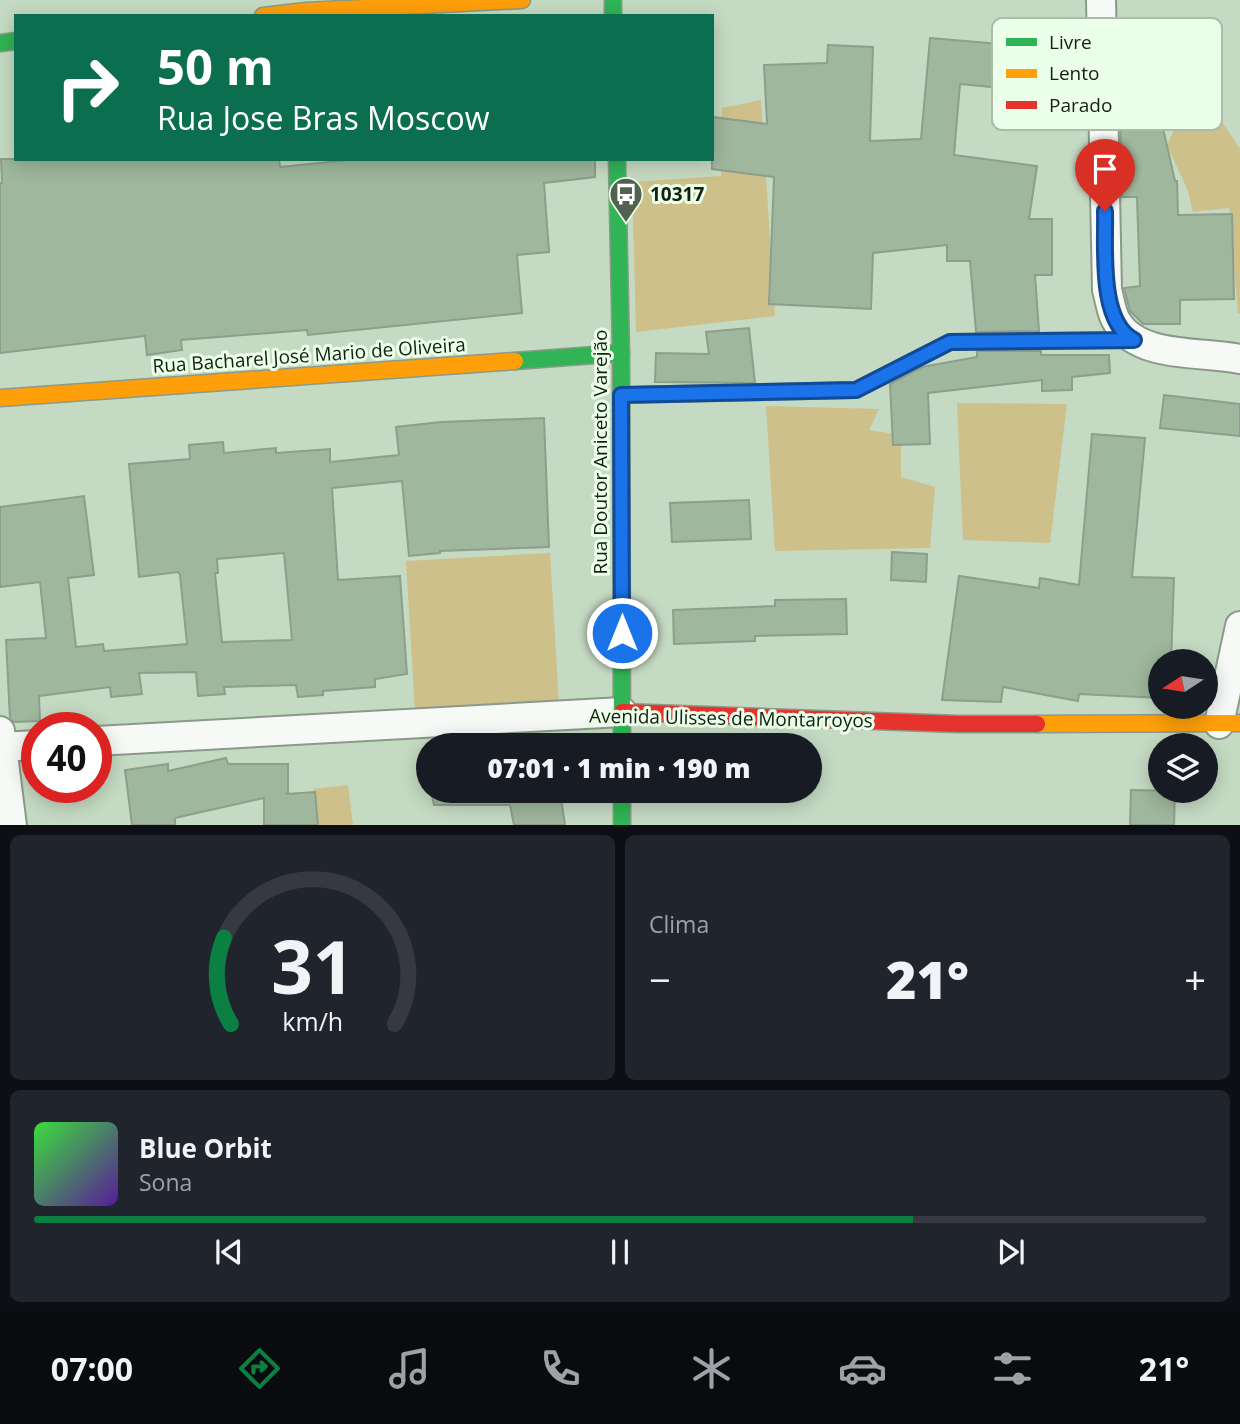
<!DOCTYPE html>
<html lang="pt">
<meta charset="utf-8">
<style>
:root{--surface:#171b24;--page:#20242c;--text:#f1f3f6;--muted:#9ea1a6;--line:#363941;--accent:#0b8043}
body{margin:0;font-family:"Open Sans",sans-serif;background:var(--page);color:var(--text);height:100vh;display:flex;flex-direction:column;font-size:26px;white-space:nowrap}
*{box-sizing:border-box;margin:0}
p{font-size:23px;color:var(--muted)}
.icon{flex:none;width:38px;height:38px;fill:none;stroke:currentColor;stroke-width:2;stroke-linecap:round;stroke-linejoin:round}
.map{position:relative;height:825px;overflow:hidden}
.drawer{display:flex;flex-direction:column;gap:10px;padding:10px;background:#0d0f14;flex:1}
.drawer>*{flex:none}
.banner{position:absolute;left:14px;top:14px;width:700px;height:147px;border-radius:0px;box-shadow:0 4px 18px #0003;background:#0b6e4f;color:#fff;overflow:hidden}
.needle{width:46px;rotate:258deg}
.fabs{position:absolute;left:1148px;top:649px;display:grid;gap:14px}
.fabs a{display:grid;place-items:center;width:70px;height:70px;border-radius:50%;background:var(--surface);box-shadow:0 4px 18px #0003;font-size:35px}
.speed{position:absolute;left:21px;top:712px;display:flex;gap:14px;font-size:35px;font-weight:700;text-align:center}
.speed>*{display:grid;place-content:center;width:91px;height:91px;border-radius:50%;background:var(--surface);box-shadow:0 4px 18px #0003;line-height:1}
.speed .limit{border:10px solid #d22;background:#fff;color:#111}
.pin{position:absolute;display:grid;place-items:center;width:60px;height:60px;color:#fff;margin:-72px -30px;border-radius:50% 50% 50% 0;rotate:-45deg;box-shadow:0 0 7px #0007}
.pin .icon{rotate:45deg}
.me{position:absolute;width:77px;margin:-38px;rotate:0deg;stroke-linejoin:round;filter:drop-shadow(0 0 5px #0008)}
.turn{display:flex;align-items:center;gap:24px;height:147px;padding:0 28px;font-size:32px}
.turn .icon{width:91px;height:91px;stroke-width:2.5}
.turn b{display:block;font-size:49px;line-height:60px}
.big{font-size:52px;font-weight:800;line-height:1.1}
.drawer .tile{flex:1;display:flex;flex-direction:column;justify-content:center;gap:10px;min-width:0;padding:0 24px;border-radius:10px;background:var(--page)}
.drawer .dial{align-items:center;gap:0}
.dial svg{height:182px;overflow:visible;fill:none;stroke:var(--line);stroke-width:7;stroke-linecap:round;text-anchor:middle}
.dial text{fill:var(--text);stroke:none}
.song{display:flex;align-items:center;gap:21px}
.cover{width:84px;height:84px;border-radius:10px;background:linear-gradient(135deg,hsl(120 70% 55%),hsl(270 70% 35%))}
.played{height:7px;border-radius:4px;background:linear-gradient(90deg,var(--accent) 75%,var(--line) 75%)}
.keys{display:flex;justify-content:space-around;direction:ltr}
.heat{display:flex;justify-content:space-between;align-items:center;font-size:38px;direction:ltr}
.drawer .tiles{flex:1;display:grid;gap:10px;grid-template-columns:1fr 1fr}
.tile:last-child{grid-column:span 2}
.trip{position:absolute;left:416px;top:733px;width:406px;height:70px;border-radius:35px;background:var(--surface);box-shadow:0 4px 18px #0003;font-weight:800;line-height:70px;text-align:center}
.tabs{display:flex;height:112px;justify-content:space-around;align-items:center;background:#090b0e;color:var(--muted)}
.tabs .icon{width:49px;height:49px}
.tabs .on{color:var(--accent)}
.tabs b{font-size:32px;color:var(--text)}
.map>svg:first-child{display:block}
.green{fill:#cdc08a}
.building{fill:#9fb79d;stroke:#8d9e8c;stroke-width:2;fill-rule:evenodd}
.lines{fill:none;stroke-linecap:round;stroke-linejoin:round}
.lane-casing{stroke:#8a9a88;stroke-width:18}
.street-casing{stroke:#8a9a88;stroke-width:32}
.fast-casing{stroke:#8a9a88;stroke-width:19}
.slow-casing{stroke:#8a9a88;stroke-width:19}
.jam-casing{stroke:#8a9a88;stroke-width:19}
.lane{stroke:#f6f9f6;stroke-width:14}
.street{stroke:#f6f9f6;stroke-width:28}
.fast{stroke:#30b455;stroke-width:16}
.slow{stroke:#ff9f0a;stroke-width:16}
.jam{stroke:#e5322d;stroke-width:16}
.route-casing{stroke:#114b97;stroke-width:18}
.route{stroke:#1a73e8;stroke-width:12}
.labels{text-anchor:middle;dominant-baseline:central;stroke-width:6;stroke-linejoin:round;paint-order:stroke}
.poi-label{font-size:19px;font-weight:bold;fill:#132112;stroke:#ebffe9;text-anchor:start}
.street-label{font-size:19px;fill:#132112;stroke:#ebffe9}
.key{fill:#ebffe9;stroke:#aabca8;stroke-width:2}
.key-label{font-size:19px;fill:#132112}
</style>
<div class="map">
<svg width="1240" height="826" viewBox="0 0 1240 826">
<rect width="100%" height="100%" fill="#c5dac3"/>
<!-- green -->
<g class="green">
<polygon points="761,100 775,316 636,332 632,182 721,176 722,108"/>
<polygon points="1184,109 1216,113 1240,149 1240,313 1238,313 1229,208 1193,212 1188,191 1167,145"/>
<polygon points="957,403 1067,404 1050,543 963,540"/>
<polygon points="766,406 879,409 869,430 901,435 901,477 935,487 930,548 775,551"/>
<polygon points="550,553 559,703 415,711 406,561"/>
<polygon points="348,785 353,825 318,825 313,789"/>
</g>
<!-- building -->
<g class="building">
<polygon points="1170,24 1172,26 1175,124 1162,124 1175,181 1177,181 1178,215 1232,214 1234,299 1180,300 1180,324 1143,324 1130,311 1124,288 1140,286 1137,197 1122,197 1118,25"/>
<polygon points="930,38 1049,48 1045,92 960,84 954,155 1037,166 1029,219 1052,219 1052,275 1035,275 1039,331 976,332 970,261 947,261 947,245 873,253 871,309 769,304 774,177 712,169 712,117 767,124 764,65 827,63 828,45 873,47 870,141 921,139"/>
<polygon points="1,159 279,159 280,167 359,159 595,159 595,177 544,183 549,252 517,255 522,313 308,335 307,330 181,340 182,350 147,355 145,336 0,353 0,183 2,183"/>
<polygon points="749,328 755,383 655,382 656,353 709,354 706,332"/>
<polygon points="977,351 1041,351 1041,355 1109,355 1110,373 1072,377 1072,390 1042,391 1042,380 928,393 930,444 893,445 890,384 922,367 977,357"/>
<polygon points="1164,395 1240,404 1240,436 1160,428"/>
<path d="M 544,418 L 549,547 L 440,551 L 440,553 L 409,556 L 402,481 L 332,488 L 338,580 L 400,576 L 407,674 L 375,679 L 375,687 L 323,691 L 323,695 L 298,697 L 296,685 L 224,687 L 225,694 L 198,696 L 196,672 L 139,673 L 142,694 L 111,697 L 110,687 L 39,696 L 40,721 L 14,722 L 10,719 L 6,640 L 46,638 L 40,582 L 0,587 L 0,507 L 84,496 L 94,575 L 68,578 L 76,647 L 103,644 L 104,651 L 187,644 L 180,575 L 178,572 L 139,577 L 129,464 L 190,459 L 189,445 L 223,442 L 224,453 L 276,448 L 276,453 L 330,449 L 330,462 L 399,455 L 396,427 L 441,422 ZM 284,553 L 292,640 L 222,642 L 215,573 L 218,573 L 217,559 Z"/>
<polygon points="1092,434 1145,438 1132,577 1174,578 1171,662 1160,662 1160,698 1079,694 1078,701 1003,687 1001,702 942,700 959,576 1039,588 1040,578 1079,585"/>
<polygon points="749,500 751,539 672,542 670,503"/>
<polygon points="892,552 927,554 926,582 891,580"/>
<polygon points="846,599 847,634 755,636 755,641 674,644 673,610 775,606 775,600"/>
<polygon points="226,758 228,764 288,764 288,793 286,794 315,792 318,825 264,825 264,798 175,818 175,825 132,825 125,770 168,764 168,771"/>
<polygon points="1131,790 1175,791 1174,825 1130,825"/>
<polygon points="431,791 560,791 565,825 514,825 510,805 434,805"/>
</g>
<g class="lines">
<defs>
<polyline id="lane" points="623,395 856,390 950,342 1133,340"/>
<g id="street">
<path d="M 1101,0 L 1107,290 C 1110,300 1111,313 1117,322 C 1139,359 1202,351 1240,359"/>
<polyline points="1219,724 1240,626"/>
<polyline points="0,731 12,826"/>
<polyline points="96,741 622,712"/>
<polyline points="0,747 37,745"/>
</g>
<g id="fast">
<polyline points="613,0 613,16"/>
<polyline points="0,43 16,41"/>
<polyline points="617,159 621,353 622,746"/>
<polyline points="515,361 621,353"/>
<polyline points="622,791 622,826"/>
</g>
<g id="slow">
<polyline points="263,16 306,11 522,0"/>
<polyline points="0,398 515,361"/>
<polyline points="1037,724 1240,723"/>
</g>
<polyline id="jam" points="622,712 958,724 1037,724"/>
</defs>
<!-- lane casing -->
<use href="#lane" class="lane-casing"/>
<!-- street casing -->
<use href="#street" class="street-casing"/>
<!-- fast casing -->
<use href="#fast" class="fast-casing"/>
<!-- slow casing -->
<use href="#slow" class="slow-casing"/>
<!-- jam casing -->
<use href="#jam" class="jam-casing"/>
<!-- lane -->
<use href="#lane" class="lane"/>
<!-- street -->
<use href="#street" class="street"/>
<!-- fast -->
<use href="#fast" class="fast"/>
<!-- slow -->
<use href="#slow" class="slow"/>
<!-- jam -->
<use href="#jam" class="jam"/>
</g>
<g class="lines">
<defs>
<path id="route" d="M 622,633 L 621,395 L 856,390 L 950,342 L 1134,340 C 1098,322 1106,246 1105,211"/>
</defs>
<!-- route casing -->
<use href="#route" class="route-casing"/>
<!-- route -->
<use href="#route" class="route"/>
</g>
<!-- icons -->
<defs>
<symbol id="bus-pin" viewBox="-11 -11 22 30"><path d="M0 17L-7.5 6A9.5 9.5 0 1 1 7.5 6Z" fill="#516250" stroke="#ebffe9"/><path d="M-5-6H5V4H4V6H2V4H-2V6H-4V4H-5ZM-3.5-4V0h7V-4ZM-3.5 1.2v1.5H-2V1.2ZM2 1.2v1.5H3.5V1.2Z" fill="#fff"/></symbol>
</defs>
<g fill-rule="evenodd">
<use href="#bus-pin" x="607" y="175" width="38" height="52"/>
</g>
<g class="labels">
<!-- poi labels -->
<g class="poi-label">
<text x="650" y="194">10317</text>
</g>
<!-- street labels -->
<g class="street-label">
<text transform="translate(309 355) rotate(-4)">Rua Bacharel José Mario de Oliveira</text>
<text transform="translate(600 452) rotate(-90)">Rua Doutor Aniceto Varejão</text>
<text transform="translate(731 718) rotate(1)">Avenida Ulisses de Montarroyos</text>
</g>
</g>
<!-- legend -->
<rect x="992" y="18" width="230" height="112" rx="10" class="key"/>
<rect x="1006" y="38" width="31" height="8" fill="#30b455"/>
<rect x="1006" y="69" width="31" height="9" fill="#ff9f0a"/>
<rect x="1006" y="101" width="31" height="8" fill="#e5322d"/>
<g class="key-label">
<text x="1049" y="49">Livre</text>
<text x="1049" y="80">Lento</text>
<text x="1049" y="112">Parado</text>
</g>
</svg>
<div class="fabs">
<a><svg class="needle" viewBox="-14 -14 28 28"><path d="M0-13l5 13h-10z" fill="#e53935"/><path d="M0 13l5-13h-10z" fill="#9ea1a6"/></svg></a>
<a><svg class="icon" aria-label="layers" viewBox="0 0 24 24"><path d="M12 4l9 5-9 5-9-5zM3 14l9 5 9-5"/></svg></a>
</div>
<div class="speed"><div class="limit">40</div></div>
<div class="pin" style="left:1105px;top:211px;background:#d93025"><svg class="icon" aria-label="arrive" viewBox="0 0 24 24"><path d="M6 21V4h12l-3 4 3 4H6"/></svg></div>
<svg class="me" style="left:622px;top:633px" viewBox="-20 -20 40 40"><circle r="17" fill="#1a73e8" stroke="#fff" stroke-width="3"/><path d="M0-11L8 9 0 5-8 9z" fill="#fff"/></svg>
<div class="trip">07:01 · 1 min · 190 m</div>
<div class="banner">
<div class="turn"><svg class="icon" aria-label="right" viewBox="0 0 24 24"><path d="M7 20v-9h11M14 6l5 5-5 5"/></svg><div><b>50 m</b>Rua Jose Bras Moscow</div></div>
</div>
</div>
<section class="drawer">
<div class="tiles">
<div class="tile dial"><svg viewBox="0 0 100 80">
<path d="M14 69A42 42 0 1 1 86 69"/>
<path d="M14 69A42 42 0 0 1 11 31" stroke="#0b8043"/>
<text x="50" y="56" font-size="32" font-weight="700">31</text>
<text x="50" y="72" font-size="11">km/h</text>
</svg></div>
<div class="tile"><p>Clima</p>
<div class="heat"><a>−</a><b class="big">21°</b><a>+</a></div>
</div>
<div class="tile">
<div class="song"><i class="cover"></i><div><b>Blue Orbit</b><p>Sona</p></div></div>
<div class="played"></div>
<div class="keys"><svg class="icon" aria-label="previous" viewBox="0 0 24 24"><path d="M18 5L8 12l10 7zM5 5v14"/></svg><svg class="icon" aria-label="pause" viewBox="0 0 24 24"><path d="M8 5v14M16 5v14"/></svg><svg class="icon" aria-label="next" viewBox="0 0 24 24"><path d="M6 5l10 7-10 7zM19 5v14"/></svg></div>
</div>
</div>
</section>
<nav class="tabs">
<b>07:00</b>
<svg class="icon on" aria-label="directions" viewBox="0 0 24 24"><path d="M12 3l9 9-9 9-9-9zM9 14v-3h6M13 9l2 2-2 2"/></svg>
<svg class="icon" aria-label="music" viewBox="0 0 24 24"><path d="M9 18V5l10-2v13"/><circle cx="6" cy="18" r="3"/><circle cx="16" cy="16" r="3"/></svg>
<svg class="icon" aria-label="phone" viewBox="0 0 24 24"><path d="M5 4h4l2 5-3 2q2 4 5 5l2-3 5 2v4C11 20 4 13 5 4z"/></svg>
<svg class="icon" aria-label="climate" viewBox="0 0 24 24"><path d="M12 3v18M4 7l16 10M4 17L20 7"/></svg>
<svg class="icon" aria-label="car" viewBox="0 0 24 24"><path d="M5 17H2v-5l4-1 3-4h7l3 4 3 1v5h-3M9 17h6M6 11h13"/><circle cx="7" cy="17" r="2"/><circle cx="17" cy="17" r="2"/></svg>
<svg class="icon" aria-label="filters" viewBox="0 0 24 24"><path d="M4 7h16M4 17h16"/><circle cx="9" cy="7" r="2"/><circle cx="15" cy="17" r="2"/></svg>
<b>21°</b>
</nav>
